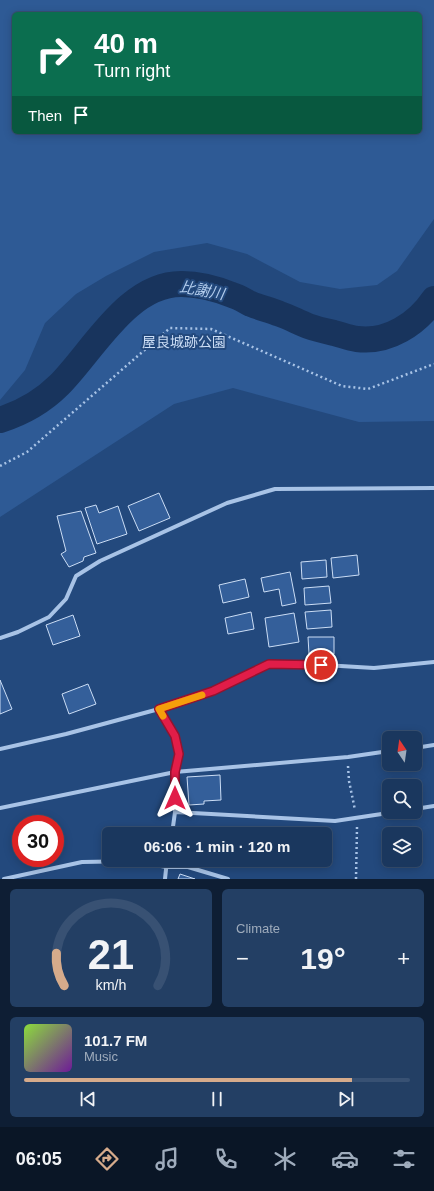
<!DOCTYPE html>
<meta charset="utf-8">
<style>
:root{--surface:#1a375e;--page:#233f64;--text:#f1f3f6;--muted:#9facbc;--line:#385173;--accent:#d6ab8b}
body{margin:0;font-family:Arial,"Noto Sans JP",sans-serif;background:var(--page);color:var(--text);height:100vh;display:flex;flex-direction:column;font-size:15px;white-space:nowrap}
*{box-sizing:border-box;margin:0}
p{font-size:13px;color:var(--muted)}
.icon{flex:none;width:22px;height:22px;fill:none;stroke:currentColor;stroke-width:2;stroke-linecap:round;stroke-linejoin:round}
.map{position:relative;height:879px;overflow:hidden}
.details{display:flex;flex-direction:column;gap:10px;padding:10px;background:#0e1e34;flex:1}
.details>*{flex:none}
.hud{position:absolute;left:12px;top:12px;width:410px;height:122px;border-radius:6px;box-shadow:0 2px 10px #0003,0 0 0 1px var(--line);background:#0b6e4f;color:#fff;overflow:hidden}
.needle{width:26px;rotate:347deg}
.controls{position:absolute;left:382px;top:731px;display:grid;gap:8px}
.controls a{display:grid;place-items:center;width:40px;height:40px;border-radius:6px;background:var(--surface);box-shadow:0 2px 10px #0003,0 0 0 1px var(--line);font-size:20px}
.speed{position:absolute;left:12px;top:815px;display:flex;gap:8px;font-size:20px;font-weight:700;text-align:center}
.speed>*{display:grid;place-content:center;width:52px;height:52px;border-radius:50%;background:var(--surface);box-shadow:0 2px 10px #0003,0 0 0 1px var(--line);line-height:1}
.speed .limit{border:6px solid #d22;background:#fff;color:#111}
.pin{position:absolute;display:grid;place-items:center;width:34px;height:34px;color:#fff;margin:-17px;border:2px solid #fff;border-radius:50%;box-shadow:0 1px 4px #0007}
.me{position:absolute;width:44px;margin:-22px;rotate:0deg;stroke-linejoin:round;filter:drop-shadow(0 0 3px #0008)}
.turn{display:flex;align-items:center;gap:14px;height:84px;padding:0 16px;font-size:18px}
.turn .icon{width:52px;height:52px;stroke-width:2.5}
.turn b{display:block;font-size:28px;line-height:34px}
.then{display:flex;align-items:center;height:38px;padding:0 16px;background:#0003;gap:8px;font-size:15px}
.big{font-size:30px;font-weight:700;line-height:1.1}
.details .tile{flex:1;display:flex;flex-direction:column;justify-content:center;gap:6px;min-width:0;padding:0 14px;border-radius:6px;background:var(--page)}
.details .dial{align-items:center;gap:0}
.dial svg{height:104px;overflow:visible;fill:none;stroke:var(--line);stroke-width:7;stroke-linecap:round;text-anchor:middle}
.dial text{fill:var(--text);stroke:none}
.song{display:flex;align-items:center;gap:12px}
.cover{width:48px;height:48px;border-radius:6px;background:linear-gradient(135deg,hsl(90 70% 55%),hsl(280 70% 35%))}
.played{height:4px;border-radius:2px;background:linear-gradient(90deg,var(--accent) 85%,var(--line) 85%)}
.keys{display:flex;justify-content:space-around;direction:ltr}
.heat{display:flex;justify-content:space-between;align-items:center;font-size:22px;direction:ltr}
.details .tiles{flex:1;display:grid;gap:10px;grid-template-columns:1fr 1fr}
.tile:last-child{grid-column:span 2}
.trip{position:absolute;left:102px;top:827px;width:230px;height:40px;border-radius:6px;background:var(--surface);box-shadow:0 2px 10px #0003,0 0 0 1px var(--line);font-weight:700;line-height:40px;text-align:center}
.tab-bar{display:flex;height:64px;justify-content:space-around;align-items:center;background:#0a1626;color:var(--muted)}
.tab-bar .icon{width:28px;height:28px}
.tab-bar .on{color:var(--accent)}
.tab-bar b{font-size:18px;color:var(--text)}
.map>svg:first-child{display:block}
.green{fill:#2e5a95;fill-rule:evenodd}
.lines{fill:none;stroke-linecap:round;stroke-linejoin:round}
.river{stroke:#18345d;stroke-width:26}
.building{fill:#345f9a;stroke:#cbddf5}
.path{stroke:#a8c3e6;stroke-width:2.5;stroke-dasharray:2 3;stroke-linecap:butt}
.street{stroke:#a8c3e6;stroke-width:4}
.route-casing{stroke:#92132f;stroke-width:10}
.route{stroke:#e11d48;stroke-width:7}
.slow{stroke:#f59e0b;stroke-width:7}
.labels{text-anchor:middle;dominant-baseline:central;stroke-width:4;stroke-linejoin:round;paint-order:stroke}
.park-label{font-size:14px;fill:#cbddf5;stroke:#23497d}
.water-label{font-size:15px;font-style:italic;fill:#b3cded;stroke:#23497d}
</style>
<div class="map">
<svg width="434" height="879" viewBox="0 0 434 879">
<rect width="100%" height="100%" fill="#23497d"/>
<!-- green -->
<g class="green">
<path d="M 0,0 L 434,0 L 434,219 L 397,271 L 377,285 L 340,289 L 300,282 L 247,254 L 207,243 L 154,252 L 106,276 L 76,294 L 45,323 L 25,370 L 0,400 ZM 14,14 L 420,14 L 420,132 L 14,132 Z"/>
<polygon points="170,285 201,286 322,330 367,339 406,327 434,294 434,421 359,422 233,388 174,404 0,517 0,420 19,412 59,385 128,307"/>
</g>
<g class="lines">
<!-- river -->
<path class="river" d="M 0,420 C 22,413 43,401 59,385 C 93,351 128,283 182,284 C 199,284 217,289 232,295 C 239,297 245,301 251,304 C 261,308 270,310 280,314 C 289,317 298,322 308,326 C 316,329 325,331 334,333 C 342,335 349,338 357,339 C 388,343 417,324 434,299"/>
</g>
<!-- building -->
<g class="building">
<polygon points="159,493 170,518 139,531 128,506"/>
<polygon points="96,505 99,513 118,506 127,534 97,544 85,508"/>
<polygon points="81,511 96,553 84,557 83,561 69,567 61,554 66,551 57,516"/>
<polygon points="357,555 359,575 333,578 331,558"/>
<polygon points="326,560 327,577 302,579 301,562"/>
<polygon points="290,572 296,603 282,606 279,589 264,592 261,578"/>
<polygon points="245,579 249,597 223,603 219,585"/>
<polygon points="329,586 331,603 305,605 304,588"/>
<polygon points="331,610 332,627 307,629 305,612"/>
<polygon points="251,612 254,629 228,634 225,618"/>
<polygon points="294,613 299,642 269,647 265,618"/>
<polygon points="73,615 80,636 53,645 46,625"/>
<polygon points="308,637 334,637 334,654 309,654"/>
<polygon points="0,680 12,709 0,714"/>
<polygon points="88,684 96,704 69,714 62,694"/>
<polygon points="220,775 221,800 204,801 204,804 189,805 187,777"/>
<polygon points="180,874 195,879 178,879"/>
</g>
<g class="lines">
<!-- path -->
<g class="path">
<polyline points="0,466 27,452 170,328 211,329 342,386 368,389 434,364"/>
<polyline points="348,766 349,781 355,810"/>
<polyline points="356,879 357,827"/>
</g>
<!-- street -->
<g class="street">
<polyline points="0,638 18,632 49,617 66,599 76,576 100,561 227,503 275,489 434,488"/>
<polyline points="159,709 175,736 179,754 175,772 175,812"/>
<polyline points="415,748 434,745"/>
<polyline points="0,749 66,734 159,709 213,691 269,664 307,664 374,668 434,662"/>
<polyline points="0,808 175,772 348,757 389,751"/>
<polyline points="415,809 434,806"/>
<polyline points="172,834 175,812 335,821 395,812"/>
<polyline points="4,879 82,862 136,861 166,867 188,867 228,879"/>
<polyline points="165,879 167,860"/>
</g>
</g>
<g class="lines">
<defs>
<polyline id="route" points="175,798 175,772 179,754 175,736 159,709 213,691 269,664 321,665"/>
</defs>
<!-- route casing -->
<use href="#route" class="route-casing"/>
<!-- route -->
<use href="#route" class="route"/>
<!-- slow -->
<polyline class="slow" points="163,716 159,709 202,695"/>
</g>
<g class="labels">
<!-- park labels -->
<g class="park-label">
<text x="184" y="342">屋良城跡公園</text>
</g>
<!-- water labels -->
<g class="water-label">
<text transform="translate(202 290) rotate(10)">比謝川</text>
</g>
</g>
</svg>
<div class="controls">
<a><svg class="needle" viewBox="-14 -14 28 28"><path d="M0-13l5 13h-10z" fill="#e53935"/><path d="M0 13l5-13h-10z" fill="#9facbc"/></svg></a>
<a><svg class="icon" aria-label="search" viewBox="0 0 24 24"><circle cx="10" cy="10" r="6"/><path d="M15 15l6 6"/></svg></a>
<a><svg class="icon" aria-label="layers" viewBox="0 0 24 24"><path d="M12 4l9 5-9 5-9-5zM3 14l9 5 9-5"/></svg></a>
</div>
<div class="speed"><div class="limit">30</div></div>
<div class="pin" style="left:321px;top:665px;background:#d93025"><svg class="icon" aria-label="arrive" viewBox="0 0 24 24"><path d="M6 21V4h12l-3 4 3 4H6"/></svg></div>
<svg class="me" style="left:175px;top:798px" viewBox="-20 -20 40 40"><path d="M0-17L14 15 0 8-14 15z" fill="#e11d48" stroke="#fff" stroke-width="4"/></svg>
<div class="trip">06:06 · 1 min · 120 m</div>
<div class="hud">
<div class="turn"><svg class="icon" aria-label="right" viewBox="0 0 24 24"><path d="M7 20v-9h11M14 6l5 5-5 5"/></svg><div><b>40 m</b>Turn right</div></div>
<div class="then">Then<svg class="icon" aria-label="arrive" viewBox="0 0 24 24"><path d="M6 21V4h12l-3 4 3 4H6"/></svg></div>
</div>
</div>
<section class="details">
<div class="tiles">
<div class="tile dial"><svg viewBox="0 0 100 80">
<path d="M14 69A42 42 0 1 1 86 69"/>
<path d="M14 69A42 42 0 0 1 8 44" stroke="#d6ab8b"/>
<text x="50" y="56" font-size="32" font-weight="700">21</text>
<text x="50" y="72" font-size="11">km/h</text>
</svg></div>
<div class="tile"><p>Climate</p>
<div class="heat"><a>−</a><b class="big">19°</b><a>+</a></div>
</div>
<div class="tile">
<div class="song"><i class="cover"></i><div><b>101.7 FM</b><p>Music</p></div></div>
<div class="played"></div>
<div class="keys"><svg class="icon" aria-label="previous" viewBox="0 0 24 24"><path d="M18 5L8 12l10 7zM5 5v14"/></svg><svg class="icon" aria-label="pause" viewBox="0 0 24 24"><path d="M8 5v14M16 5v14"/></svg><svg class="icon" aria-label="next" viewBox="0 0 24 24"><path d="M6 5l10 7-10 7zM19 5v14"/></svg></div>
</div>
</div>
</section>
<nav class="tab-bar">
<b>06:05</b>
<svg class="icon on" aria-label="directions" viewBox="0 0 24 24"><path d="M12 3l9 9-9 9-9-9zM9 14v-3h6M13 9l2 2-2 2"/></svg>
<svg class="icon" aria-label="music" viewBox="0 0 24 24"><path d="M9 18V5l10-2v13"/><circle cx="6" cy="18" r="3"/><circle cx="16" cy="16" r="3"/></svg>
<svg class="icon" aria-label="phone" viewBox="0 0 24 24"><path d="M5 4h4l2 5-3 2q2 4 5 5l2-3 5 2v4C11 20 4 13 5 4z"/></svg>
<svg class="icon" aria-label="climate" viewBox="0 0 24 24"><path d="M12 3v18M4 7l16 10M4 17L20 7"/></svg>
<svg class="icon" aria-label="car" viewBox="0 0 24 24"><path d="M5 17H2v-5l4-1 3-4h7l3 4 3 1v5h-3M9 17h6M6 11h13"/><circle cx="7" cy="17" r="2"/><circle cx="17" cy="17" r="2"/></svg>
<svg class="icon" aria-label="filters" viewBox="0 0 24 24"><path d="M4 7h16M4 17h16"/><circle cx="9" cy="7" r="2"/><circle cx="15" cy="17" r="2"/></svg>
</nav>
